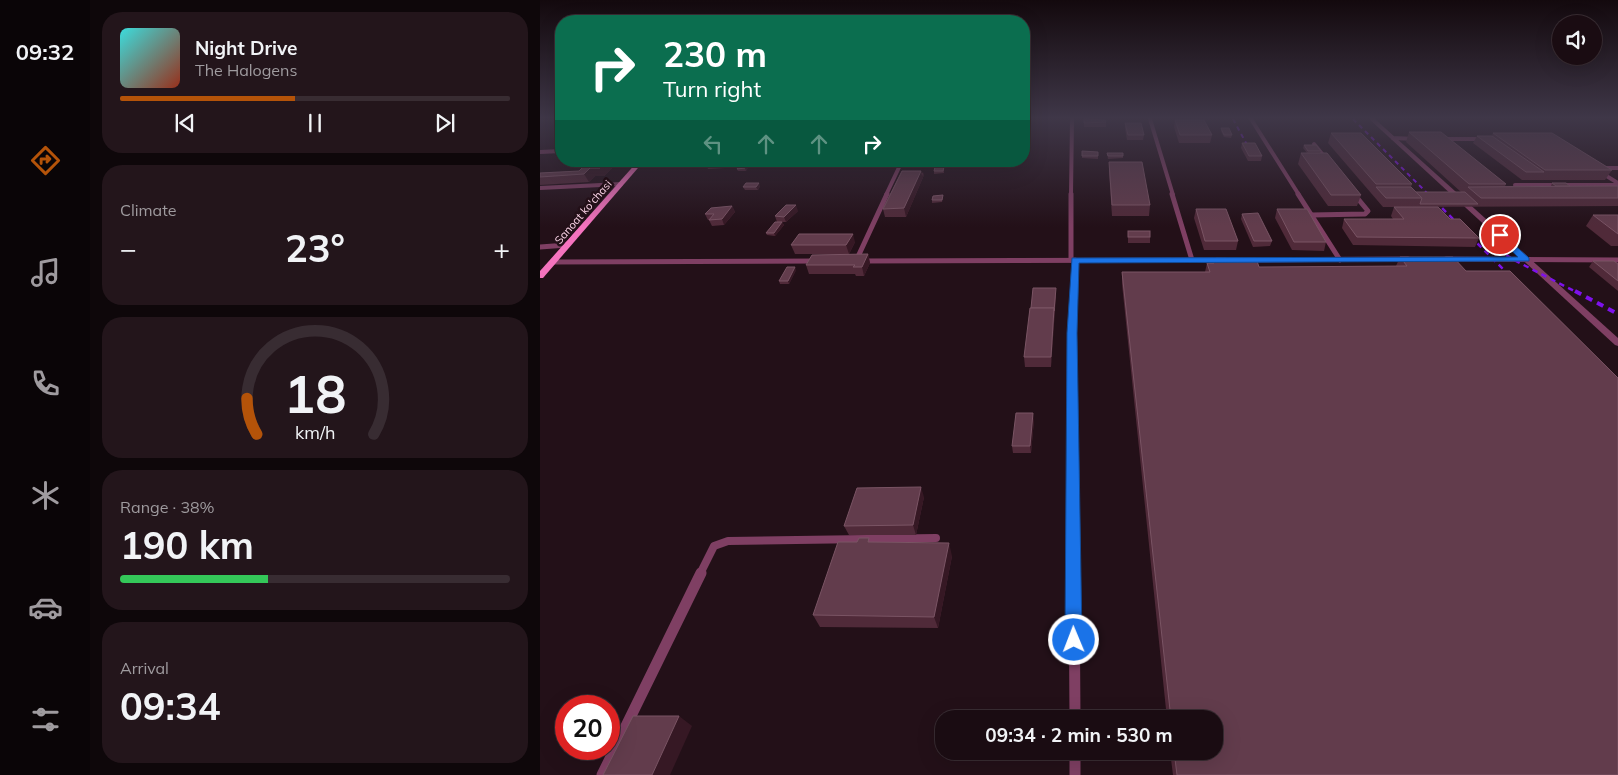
<!DOCTYPE html>
<meta charset="utf-8">
<style>
:root{--surface:#1a0c12;--page:#23151b;--text:#f1f3f6;--muted:#9f9b9f;--line:#382c32;--accent:#b45309}
body{margin:0;font-family:Mulish,sans-serif;background:var(--page);color:var(--text);height:100vh;display:flex;flex-direction:column;font-size:19px;white-space:nowrap}
*{box-sizing:border-box;margin:0}
p{font-size:16px;color:var(--muted)}
.icon{flex:none;width:28px;height:28px;fill:none;stroke:currentColor;stroke-width:2;stroke-linecap:round;stroke-linejoin:round}
.map{position:relative;flex:1;overflow:hidden}
.side{display:flex;flex-direction:column;gap:12px;padding:12px;background:#0e070a;width:450px}
.side>*{flex:none}
.banner{position:absolute;left:15px;top:15px;width:475px;height:152px;border-radius:20px;box-shadow:0 5px 20px #0002,0 0 0 1px var(--line);background:#0b6e4f;color:#fff;overflow:hidden}
.buttons{position:absolute;left:1012px;top:15px;display:grid;gap:10px}
.buttons a{display:grid;place-items:center;width:50px;height:50px;border-radius:50%;background:var(--surface);box-shadow:0 5px 20px #0002,0 0 0 1px var(--line);font-size:25px}
.speed{position:absolute;left:15px;top:695px;display:flex;gap:10px;font-size:25px;font-weight:700;text-align:center}
.speed>*{display:grid;place-content:center;width:65px;height:65px;border-radius:50%;background:var(--surface);box-shadow:0 5px 20px #0002,0 0 0 1px var(--line);line-height:1}
.speed .limit{border:8px solid #d22;background:#fff;color:#111}
.pin{position:absolute;display:grid;place-items:center;width:42px;height:42px;color:#fff;margin:-21px;border:2px solid #fff;border-radius:50%;box-shadow:0 1px 5px #0007}
.me{position:absolute;width:55px;margin:-28px;rotate:359deg;stroke-linejoin:round;filter:drop-shadow(0 0 4px #0008)}
.turn{display:flex;align-items:center;gap:18px;height:105px;padding:0 25px;font-size:22px}
.turn .icon{width:65px;height:65px;stroke-width:2.5}
.turn b{display:block;font-size:35px;line-height:42px}
.lanes{display:flex;align-items:center;height:48px;padding:0 25px;background:#0003;justify-content:center;gap:25px;direction:ltr}
.lanes .off{opacity:.35}
.big{font-size:38px;font-weight:700;line-height:1.1}
.side .tile{flex:1;display:flex;flex-direction:column;justify-content:center;gap:8px;min-width:0;padding:0 18px;border-radius:20px;background:var(--page)}
.side .dial{align-items:center;gap:0}
.dial svg{height:130px;overflow:visible;fill:none;stroke:var(--line);stroke-width:7;stroke-linecap:round;text-anchor:middle}
.dial text{fill:var(--text);stroke:none}
.song{display:flex;align-items:center;gap:15px}
.cover{width:60px;height:60px;border-radius:8px;background:linear-gradient(135deg,hsl(180 70% 55%),hsl(10 70% 35%))}
.played{height:5px;border-radius:2px;background:linear-gradient(90deg,var(--accent) 45%,var(--line) 45%)}
.keys{display:flex;justify-content:space-around;direction:ltr}
.heat{display:flex;justify-content:space-between;align-items:center;font-size:28px;direction:ltr}
.charge{height:8px;border-radius:4px;background:linear-gradient(90deg,#34c759 38%,var(--line) 0)}
.trip{position:absolute;left:395px;top:710px;width:288px;height:50px;border-radius:20px;background:var(--surface);box-shadow:0 5px 20px #0002,0 0 0 1px var(--line);font-weight:700;line-height:50px;text-align:center}
main{display:flex;flex:1;min-height:0}
.tab-bar{display:flex;flex-direction:column;width:90px;justify-content:space-around;align-items:center;background:#0a0507;color:var(--muted)}
.tab-bar .icon{width:35px;height:35px}
.tab-bar .on{color:var(--accent)}
.tab-bar b{font-size:22px;color:var(--text)}
.map>svg:first-child{display:block}
.lines{fill:none;stroke-linecap:round;stroke-linejoin:round}
.service-far4{stroke:#7f3f63;stroke-width:4}
.service-far3{stroke:#7f3f63;stroke-width:5}
.service-far2{stroke:#7f3f63;stroke-width:6}
.service-far1{stroke:#7f3f63;stroke-width:8}
.service{stroke:#7f3f63;stroke-width:11}
.minor{fill:#7f3f63;fill-rule:evenodd}
.secondary{fill:#f573be;fill-rule:evenodd}
.rail-far2{stroke:#7e11ec;stroke-width:2;stroke-dasharray:4.5 4;stroke-linecap:butt}
.rail-far1{stroke:#7e11ec;stroke-width:2.5;stroke-dasharray:5.5 4.5;stroke-linecap:butt}
.rail{stroke:#7e11ec;stroke-width:4;stroke-dasharray:7 5.5;stroke-linecap:butt}
.wall{fill:#502a39}
.shaded-wall{fill:#361824}
.building{fill:#623c4c;stroke:#7a5464}
.route{fill:#1a73e8;stroke:#114b97}
.labels{text-anchor:middle;dominant-baseline:central;stroke-width:5;stroke-linejoin:round;paint-order:stroke}
.far-street-label{font-size:11px;fill:#fcd5e8;stroke:#231018}
</style>
<main>
<nav class="tab-bar">
<b>09:32</b>
<svg class="icon on" aria-label="directions" viewBox="0 0 24 24"><path d="M12 3l9 9-9 9-9-9zM9 14v-3h6M13 9l2 2-2 2"/></svg>
<svg class="icon" aria-label="music" viewBox="0 0 24 24"><path d="M9 18V5l10-2v13"/><circle cx="6" cy="18" r="3"/><circle cx="16" cy="16" r="3"/></svg>
<svg class="icon" aria-label="phone" viewBox="0 0 24 24"><path d="M5 4h4l2 5-3 2q2 4 5 5l2-3 5 2v4C11 20 4 13 5 4z"/></svg>
<svg class="icon" aria-label="climate" viewBox="0 0 24 24"><path d="M12 3v18M4 7l16 10M4 17L20 7"/></svg>
<svg class="icon" aria-label="car" viewBox="0 0 24 24"><path d="M5 17H2v-5l4-1 3-4h7l3 4 3 1v5h-3M9 17h6M6 11h13"/><circle cx="7" cy="17" r="2"/><circle cx="17" cy="17" r="2"/></svg>
<svg class="icon" aria-label="filters" viewBox="0 0 24 24"><path d="M4 7h16M4 17h16"/><circle cx="9" cy="7" r="2"/><circle cx="15" cy="17" r="2"/></svg>
</nav>
<section class="side">
<div class="tile">
<div class="song"><i class="cover"></i><div><b>Night Drive</b><p>The Halogens</p></div></div>
<div class="played"></div>
<div class="keys"><svg class="icon" aria-label="previous" viewBox="0 0 24 24"><path d="M18 5L8 12l10 7zM5 5v14"/></svg><svg class="icon" aria-label="pause" viewBox="0 0 24 24"><path d="M8 5v14M16 5v14"/></svg><svg class="icon" aria-label="next" viewBox="0 0 24 24"><path d="M6 5l10 7-10 7zM19 5v14"/></svg></div>
</div>
<div class="tile"><p>Climate</p>
<div class="heat"><a>−</a><b class="big">23°</b><a>+</a></div>
</div>
<div class="tile dial"><svg viewBox="0 0 100 80">
<path d="M14 69A42 42 0 1 1 86 69"/>
<path d="M14 69A42 42 0 0 1 8 47" stroke="#b45309"/>
<text x="50" y="56" font-size="32" font-weight="700">18</text>
<text x="50" y="72" font-size="11">km/h</text>
</svg></div>
<div class="tile"><p>Range · 38%</p><b class="big">190 km</b><div class="charge"></div></div>
<div class="tile"><p>Arrival</p><b class="big">09:34</b></div>
</section>
<div class="map">
<svg width="1078" height="775" viewBox="0 0 1078 775">
<rect width="100%" height="100%" fill="#231018"/>
<g class="lines">
<!-- service-far4 -->
<g class="service-far4">
<polyline points="610,119 633,195"/>
<polyline points="711,119 759,195"/>
<polyline points="832,119 853,138 876,139"/>
<polyline points="902,139 944,139"/>
<polyline points="774,144 787,160"/>
<polyline points="0,152 21,151"/>
<polyline points="1061,168 1078,168"/>
<polyline points="1060,172 1078,183"/>
<polyline points="975,185 1078,185"/>
<polyline points="0,188 81,184"/>
<polyline points="346,195 362,161"/>
<polyline points="531,195 532,119"/>
</g>
<!-- service-far3 -->
<g class="service-far3">
<polyline points="632,194 652,260"/>
<polyline points="758,194 800,260"/>
<polyline points="771,215 825,214 828,211 814,194"/>
<polyline points="0,247 27,245"/>
<polyline points="906,259 1078,260"/>
<polyline points="531,260 531,194"/>
<polyline points="708,260 868,259"/>
<polyline points="316,261 347,194"/>
<polyline points="321,261 685,260"/>
<polyline points="12,262 278,261"/>
<polyline points="534,293 535,260"/>
</g>
<!-- service-far2 -->
<polyline class="service-far2" points="533,416 534,291"/>
<!-- service-far1 -->
<g class="service-far1">
<polyline points="533,415 534,574"/>
<polyline points="160,574 174,546 188,541 396,538"/>
</g>
<!-- service -->
<g class="service">
<polyline points="534,573 535,719"/>
<polyline points="535,751 535,775"/>
<polyline points="62,775 161,573"/>
</g>
<!-- minor -->
<polygon class="minor" points="851,137 855,137 1078,338 1078,346 1075,345 851,139"/>
<!-- secondary -->
<polygon class="secondary" points="98,161 104,161 3,278 0,278 0,271"/>
<!-- rail-far2 -->
<g class="rail-far2">
<polyline points="693,119 712,154"/>
<polyline points="813,119 889,195"/>
</g>
<!-- rail-far1 -->
<g class="rail-far1">
<polyline points="888,194 976,282"/>
<polyline points="941,239 974,260 1038,293"/>
</g>
<!-- rail -->
<polyline class="rail" points="1035,291 1078,314"/>
</g>
<!-- wall -->
<g class="wall">
<polygon points="544,119 566,122 566,127 544,127"/>
<polygon points="635,120 672,135 670,143 639,143 634,127"/>
<polygon points="585,123 604,135 603,140 587,140 585,128"/>
<polygon points="681,128 692,135 691,138 684,137 681,131"/>
<polygon points="869,132 966,184 965,186 1011,186 1012,183 1030,186 1078,186 1078,206 843,207 788,143 791,133 872,184 871,187 876,192 921,192 866,142"/>
<polygon points="953,133 1072,170 1065,180 982,180 933,143 937,136 952,136"/>
<polygon points="702,143 722,156 721,161 708,161 701,148"/>
<polygon points="764,145 781,151 780,153 821,195 817,206 788,206 758,164 761,153 767,153 763,148"/>
<polygon points="542,151 558,152 558,159 542,158"/>
<polygon points="567,153 583,156 583,158 568,159"/>
<polygon points="49,161 73,161 75,165 64,176 55,176 49,182 0,185 0,173 39,171"/>
<polygon points="187,161 187,164 185,168 168,169 167,166"/>
<polygon points="569,162 610,205 609,216 572,216 569,172"/>
<polygon points="208,167 206,171 198,171 197,169"/>
<polygon points="404,170 404,173 394,174 394,171"/>
<polygon points="382,172 384,175 366,217 345,217 343,209"/>
<polygon points="220,186 218,190 205,190 203,187"/>
<polygon points="403,198 402,202 392,203 392,200"/>
<polygon points="192,206 195,212 184,225 172,226 169,220 168,220 165,214"/>
<polygon points="854,207 910,219 939,238 935,247 813,245 802,228 804,219 853,219 851,216"/>
<polygon points="656,209 698,241 696,250 664,250 654,218"/>
<polygon points="737,209 786,242 784,251 752,250 735,218"/>
<polygon points="258,211 246,222 242,222 244,225 235,236 227,235 226,233 237,222 235,216"/>
<polygon points="702,214 732,241 730,246 713,247 701,219"/>
<polygon points="1053,215 1078,215 1078,246 1071,246 1046,226"/>
<polygon points="588,231 610,237 610,243 588,243"/>
<polygon points="315,242 309,254 255,254 251,245"/>
<polygon points="328,254 330,263 324,276 316,276 315,274 269,274 266,265"/>
<polygon points="860,257 913,257 1078,775 633,775 630,751 674,751 674,719 627,719 582,284 582,272 665,272 667,263 672,263 673,260 676,260 676,258 719,267 856,266"/>
<polygon points="1053,261 1078,264 1078,291 1049,267"/>
<polygon points="256,270 249,284 240,284 239,281"/>
<polygon points="516,295 511,367 485,367 484,357"/>
<polygon points="494,420 491,453 473,453 472,446"/>
<polygon points="384,497 376,535 309,535 304,526"/>
<polygon points="331,543 412,556 398,628 280,627 273,615"/>
</g>
<!-- shaded-wall -->
<g class="shaded-wall">
<polygon points="67,161 73,161 75,165 64,176 55,176 49,182 44,174 50,168"/>
<polygon points="187,161 187,164 185,168 184,165"/>
<polygon points="207,164 208,167 206,171 205,168"/>
<polygon points="381,171 382,176 384,172 384,175 366,217 364,208"/>
<polygon points="219,183 220,186 218,190 216,187"/>
<polygon points="256,205 258,211 246,222 244,217"/>
<polygon points="192,206 195,212 184,225 182,219"/>
<polygon points="242,222 244,225 235,236 234,233"/>
<polygon points="313,234 315,242 309,254 306,245"/>
<polygon points="328,254 330,263 324,276 322,267"/>
<polygon points="255,267 256,270 249,284 248,281"/>
<polygon points="514,308 514,317 511,367 511,357"/>
<polygon points="493,413 494,420 491,453 490,446"/>
<polygon points="381,487 384,497 376,535 373,525"/>
<polygon points="409,543 412,556 398,628 394,617"/>
<polygon points="139,716 152,726 130,775 112,775"/>
</g>
<!-- building -->
<g class="building">
<polygon points="544,119 565,120 566,122 544,123"/>
<polygon points="635,120 664,120 672,135 640,135"/>
<polygon points="585,123 601,123 604,135 588,135"/>
<polygon points="681,128 689,128 692,135 684,135"/>
<polygon points="869,132 901,132 966,184 929,184"/>
<polygon points="791,133 821,133 872,184 836,184"/>
<polygon points="953,133 1012,133 1072,170 1005,170"/>
<polygon points="937,136 952,136 1004,172 986,172"/>
<polygon points="702,143 715,143 722,156 709,156"/>
<polygon points="764,145 776,145 781,151 768,151"/>
<polygon points="542,151 558,152 558,156 542,156"/>
<polygon points="567,153 583,153 583,156 568,156"/>
<polygon points="761,153 787,153 821,195 791,195"/>
<polygon points="49,161 67,161 60,168 50,168 44,174 0,177 0,173 39,171"/>
<polygon points="186,161 184,165 167,166 170,162"/>
<polygon points="569,162 602,162 610,205 572,205"/>
<polygon points="207,164 205,168 197,169 200,165"/>
<polygon points="395,167 404,167 403,171 394,171"/>
<polygon points="362,171 381,171 364,208 343,209"/>
<polygon points="206,183 219,183 216,187 203,187"/>
<polygon points="1012,183 1026,183 1030,186 1016,186"/>
<polygon points="1078,186 1078,198 941,198 928,187"/>
<polygon points="836,187 871,187 882,198 846,198"/>
<polygon points="876,192 925,192 938,204 880,204 882,198"/>
<polygon points="403,195 402,200 392,200 393,196"/>
<polygon points="246,205 256,205 244,217 235,216"/>
<polygon points="192,206 182,219 169,220 174,214 165,214 171,208"/>
<polygon points="854,207 898,207 910,219 920,219 939,238 817,237 804,219 864,219"/>
<polygon points="656,209 686,209 698,241 665,241"/>
<polygon points="737,209 767,209 786,242 754,242"/>
<polygon points="718,213 732,241 714,241 702,214"/>
<polygon points="1053,215 1078,215 1078,234"/>
<polygon points="235,222 242,222 234,233 226,233"/>
<rect x="588" y="231" width="22" height="6"/>
<polygon points="259,234 313,234 306,245 251,245"/>
<polygon points="328,254 322,267 313,267 315,265 266,265 272,255"/>
<polygon points="860,257 913,257 926,271 970,271 1078,378 1078,775 637,775 634,751 674,751 674,719 631,719 582,272 670,272 667,263 674,263 673,260 677,260 676,258 716,258 719,267 867,266"/>
<polygon points="1053,261 1074,261 1078,264 1078,281"/>
<polygon points="247,267 255,267 248,281 239,281"/>
<polygon points="493,288 516,288 514,311 514,308 491,308"/>
<polygon points="490,308 514,308 511,357 484,357"/>
<polygon points="476,413 493,413 490,446 472,446"/>
<polygon points="381,487 373,525 304,526 317,488"/>
<polygon points="319,538 329,538 328,542 409,543 394,617 273,615 298,542 317,542"/>
<polygon points="93,716 139,716 112,775 63,775"/>
</g>
<!-- sky -->
<linearGradient id="sky" x2="0" y2="1"><stop stop-color="#13090d"/><stop offset="0.52" stop-color="#3f3748"/><stop offset="1" stop-color="#3f3748" stop-opacity="0"/></linearGradient>
<rect width="1078" height="227" fill="url(#sky)"/>
<!-- route -->
<polygon class="route" points="957,234 962,234 989,258 989,261 539,263 537,333 542,640 539,646 534,649 528,646 525,640 527,333 532,258 978,257 957,237"/>
<g class="labels">
<!-- far-street labels -->
<g class="far-street-label">
<text transform="translate(43 212) rotate(-49)">Sanoat ko'chasi</text>
</g>
</g>
</svg>
<div class="buttons">
<a><svg class="icon" aria-label="sound" viewBox="0 0 24 24"><path d="M4 9h4l5-4v14l-5-4H4zM17 9q2 3 0 6"/></svg></a>
</div>
<div class="speed"><div class="limit">20</div></div>
<div class="pin" style="left:960px;top:235px;background:#d93025"><svg class="icon" aria-label="arrive" viewBox="0 0 24 24"><path d="M6 21V4h12l-3 4 3 4H6"/></svg></div>
<svg class="me" style="left:534px;top:640px" viewBox="-20 -20 40 40"><circle r="17" fill="#1a73e8" stroke="#fff" stroke-width="3"/><path d="M0-11L8 9 0 5-8 9z" fill="#fff"/></svg>
<div class="trip">09:34 · 2 min · 530 m</div>
<div class="banner">
<div class="turn"><svg class="icon" aria-label="right" viewBox="0 0 24 24"><path d="M7 20v-9h11M14 6l5 5-5 5"/></svg><div><b>230 m</b>Turn right</div></div>
<div class="lanes"><svg class="icon off" aria-label="left" viewBox="0 0 24 24"><path d="M17 20v-9H6M10 6l-5 5 5 5"/></svg><svg class="icon off" aria-label="ahead" viewBox="0 0 24 24"><path d="M12 20V5M6 11l6-6 6 6"/></svg><svg class="icon off" aria-label="ahead" viewBox="0 0 24 24"><path d="M12 20V5M6 11l6-6 6 6"/></svg><svg class="icon" aria-label="right" viewBox="0 0 24 24"><path d="M7 20v-9h11M14 6l5 5-5 5"/></svg></div>
</div>
</div>
</main>
